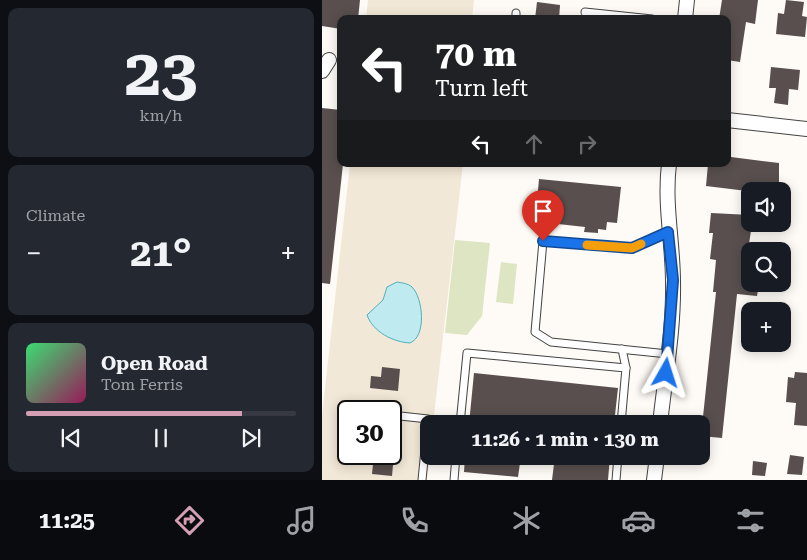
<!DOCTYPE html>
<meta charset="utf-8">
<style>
:root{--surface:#171b24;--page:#242831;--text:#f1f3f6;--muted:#9ea1a6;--line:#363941;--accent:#d49fb2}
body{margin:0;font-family:"Roboto Serif",serif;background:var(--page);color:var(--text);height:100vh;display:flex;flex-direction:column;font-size:19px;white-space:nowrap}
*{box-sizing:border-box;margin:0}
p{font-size:16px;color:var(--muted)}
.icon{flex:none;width:28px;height:28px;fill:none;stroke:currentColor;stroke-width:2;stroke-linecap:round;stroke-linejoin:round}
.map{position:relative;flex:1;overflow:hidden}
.panel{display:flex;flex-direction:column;gap:8px;padding:8px;background:#0d0f14;width:322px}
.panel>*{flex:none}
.banner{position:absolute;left:15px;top:15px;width:394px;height:152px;border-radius:10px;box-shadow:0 2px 12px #0003;background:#202124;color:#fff;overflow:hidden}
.fabs{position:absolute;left:419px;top:182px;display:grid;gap:10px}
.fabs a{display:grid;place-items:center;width:50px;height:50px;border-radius:10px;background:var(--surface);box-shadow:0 2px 12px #0003;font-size:25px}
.speed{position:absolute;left:15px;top:400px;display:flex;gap:10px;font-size:25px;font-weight:700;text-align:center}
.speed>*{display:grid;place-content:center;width:65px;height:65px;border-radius:50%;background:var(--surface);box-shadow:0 2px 12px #0003;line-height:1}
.speed .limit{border:2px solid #111;border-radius:8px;background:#fff;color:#111}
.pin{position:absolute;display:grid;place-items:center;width:42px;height:42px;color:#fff;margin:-51px -21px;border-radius:50% 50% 50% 0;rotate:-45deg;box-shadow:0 0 5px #0007}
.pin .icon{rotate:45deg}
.me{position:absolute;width:55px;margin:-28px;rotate:6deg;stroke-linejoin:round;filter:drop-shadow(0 0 4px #0008)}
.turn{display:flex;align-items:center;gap:18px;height:105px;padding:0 15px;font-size:22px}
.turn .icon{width:65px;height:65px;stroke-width:2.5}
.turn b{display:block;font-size:35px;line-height:42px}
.lanes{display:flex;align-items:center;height:48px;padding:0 15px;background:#0003;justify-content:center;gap:25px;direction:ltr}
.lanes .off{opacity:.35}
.big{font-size:38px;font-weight:700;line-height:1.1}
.panel .tile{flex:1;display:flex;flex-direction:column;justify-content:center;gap:8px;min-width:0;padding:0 18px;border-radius:10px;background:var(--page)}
.panel .dial{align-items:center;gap:0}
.dial b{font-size:65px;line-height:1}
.song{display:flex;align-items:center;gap:15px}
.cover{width:60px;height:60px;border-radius:8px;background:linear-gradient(135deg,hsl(140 70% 55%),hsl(330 70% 35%))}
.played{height:5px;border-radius:2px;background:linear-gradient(90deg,var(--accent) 80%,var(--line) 80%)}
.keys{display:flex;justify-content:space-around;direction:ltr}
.heat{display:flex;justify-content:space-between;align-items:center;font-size:28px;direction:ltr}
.trip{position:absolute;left:98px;top:415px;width:290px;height:50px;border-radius:10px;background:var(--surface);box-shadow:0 2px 12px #0003;font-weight:700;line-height:50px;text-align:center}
.tabs{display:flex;height:80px;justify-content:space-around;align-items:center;background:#090b0e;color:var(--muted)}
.tabs .icon{width:35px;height:35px}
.tabs .active{color:var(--accent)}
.tabs b{font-size:22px;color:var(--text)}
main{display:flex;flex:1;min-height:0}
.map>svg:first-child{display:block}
.farmland{fill:#f2e8d7;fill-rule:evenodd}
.green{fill:#dee5c2}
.water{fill:#bfeaf0;stroke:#4fafbe}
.building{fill:#584f4e}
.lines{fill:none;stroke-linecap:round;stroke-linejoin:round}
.lane-casing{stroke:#434343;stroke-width:9}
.street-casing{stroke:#434343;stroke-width:16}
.lane{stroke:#fff;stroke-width:7}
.street{stroke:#fff;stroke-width:14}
.route-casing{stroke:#114b97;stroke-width:12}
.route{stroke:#1a73e8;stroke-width:9}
.slow{stroke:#f59e0b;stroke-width:9}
</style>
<main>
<section class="panel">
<div class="tile dial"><b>23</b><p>km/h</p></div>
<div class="tile"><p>Climate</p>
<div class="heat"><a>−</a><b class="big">21°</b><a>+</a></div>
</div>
<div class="tile">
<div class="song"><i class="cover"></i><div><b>Open Road</b><p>Tom Ferris</p></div></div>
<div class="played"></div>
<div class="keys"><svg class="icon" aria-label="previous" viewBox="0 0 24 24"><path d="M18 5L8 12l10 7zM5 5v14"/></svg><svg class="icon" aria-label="pause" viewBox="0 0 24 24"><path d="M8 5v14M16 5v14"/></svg><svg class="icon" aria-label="next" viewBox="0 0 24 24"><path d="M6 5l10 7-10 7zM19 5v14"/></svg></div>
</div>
</section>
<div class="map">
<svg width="485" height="480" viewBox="0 0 485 480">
<rect width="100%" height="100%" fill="#fefaf5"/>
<!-- farmland -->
<g class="farmland">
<polygon points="46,0 152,0 150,19 44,19"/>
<path d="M 28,164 L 141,164 L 111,424 L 106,424 L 108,456 L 105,480 L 0,480 L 0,415 ZM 26,411 L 69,411 L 69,454 L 26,454 Z"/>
</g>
<!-- green -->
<g class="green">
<polygon points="133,240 168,243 160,316 145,335 123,333"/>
<polygon points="179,262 195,264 191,304 174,302"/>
</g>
<!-- water -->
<path class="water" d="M 75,282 C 80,283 85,283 90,287 C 101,298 105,336 88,343 C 71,342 51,332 45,315 L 61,300 L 65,287 Z"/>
<!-- building -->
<g class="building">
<polygon points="0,0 38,0 36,19 19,19 19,29 0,26"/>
<polygon points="400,0 436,0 433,24 424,22 418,62 405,60 405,19 397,19"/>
<polygon points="464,0 482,2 480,16 485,17 483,37 454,34 456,13 462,14"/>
<polygon points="215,2 238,5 237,19 213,19"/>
<polygon points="449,67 478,70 476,90 467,89 466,105 452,103 454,88 447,88"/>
<polygon points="0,108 19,110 19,164 21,164 8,284 0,283"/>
<polygon points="409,157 457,163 457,191 425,191 384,186 386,164 405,164 405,158"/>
<polygon points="217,179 299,187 295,223 285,222 284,230 276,229 276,233 262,232 263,227 218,222 219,214 214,213"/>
<polygon points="389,213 428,215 428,224 430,224 427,244 428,284 437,284 435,296 415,294 400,438 379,436 394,292 391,292 394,260 388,259 391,233 387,233"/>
<polygon points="60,367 78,369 76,391 48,388 49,376 59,377"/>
<polygon points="473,372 485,373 485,426 472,425 474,403 464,402 466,377 472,378"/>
<polygon points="152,373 296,388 292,424 147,424"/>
<polygon points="52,454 72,454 70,476 50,474"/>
<polygon points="468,455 482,457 480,475 465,474"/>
<polygon points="143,456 199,456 196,477 142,472"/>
<polygon points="233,456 288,456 286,480 230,480"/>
<polygon points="431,461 445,463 443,476 430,475"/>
</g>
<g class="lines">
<defs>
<g id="lane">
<polyline points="263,12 330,19"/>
<polyline points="194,19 194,13"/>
<polyline points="300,349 304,368"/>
<polyline points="346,354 229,342 213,332 221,241 310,248 347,232"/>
<polyline points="69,415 106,419 100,480"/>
<polyline points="138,424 145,353 304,368 299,424"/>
<polyline points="132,480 134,456"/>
<polyline points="294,480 296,456"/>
</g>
<g id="street">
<polyline points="363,19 365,0"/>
<polyline points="0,71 7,60"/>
<polyline points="405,120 485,129"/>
<path d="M 338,424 C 343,377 352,329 351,282 C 351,243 342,204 347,164"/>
<polyline points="332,480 335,456"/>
</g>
</defs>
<!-- lane casing -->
<use href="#lane" class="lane-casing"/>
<!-- street casing -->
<use href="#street" class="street-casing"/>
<!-- lane -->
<use href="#lane" class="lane"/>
<!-- street -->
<use href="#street" class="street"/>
</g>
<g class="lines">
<defs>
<polyline id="route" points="221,241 310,248 346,232 351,280 344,373"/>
</defs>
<!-- route casing -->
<use href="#route" class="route-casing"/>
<!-- route -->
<use href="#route" class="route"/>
<!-- slow -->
<polyline class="slow" points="265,245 310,248 319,244"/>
</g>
</svg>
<div class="fabs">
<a><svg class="icon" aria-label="sound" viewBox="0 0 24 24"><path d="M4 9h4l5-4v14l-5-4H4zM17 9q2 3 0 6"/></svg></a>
<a><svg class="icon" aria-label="search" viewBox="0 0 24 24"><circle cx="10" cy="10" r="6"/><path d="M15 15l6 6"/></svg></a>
<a>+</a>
</div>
<div class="speed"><div class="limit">30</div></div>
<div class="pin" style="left:221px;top:241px;background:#d93025"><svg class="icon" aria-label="arrive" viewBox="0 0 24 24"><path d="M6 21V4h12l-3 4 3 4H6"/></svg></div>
<svg class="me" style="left:344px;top:373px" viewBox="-20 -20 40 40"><path d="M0-17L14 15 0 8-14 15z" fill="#1a73e8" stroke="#fff" stroke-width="4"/></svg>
<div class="trip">11:26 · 1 min · 130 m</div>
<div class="banner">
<div class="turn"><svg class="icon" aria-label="left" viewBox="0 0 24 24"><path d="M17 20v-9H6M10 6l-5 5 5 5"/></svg><div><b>70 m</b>Turn left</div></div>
<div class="lanes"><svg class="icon" aria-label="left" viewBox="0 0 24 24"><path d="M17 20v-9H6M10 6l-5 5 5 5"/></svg><svg class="icon off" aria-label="ahead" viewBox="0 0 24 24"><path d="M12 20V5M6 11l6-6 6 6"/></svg><svg class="icon off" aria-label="right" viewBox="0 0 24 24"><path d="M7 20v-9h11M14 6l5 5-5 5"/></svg></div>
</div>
</div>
</main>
<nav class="tabs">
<b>11:25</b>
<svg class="icon active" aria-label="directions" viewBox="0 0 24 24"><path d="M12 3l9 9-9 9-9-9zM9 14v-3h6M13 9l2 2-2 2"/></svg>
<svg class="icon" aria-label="music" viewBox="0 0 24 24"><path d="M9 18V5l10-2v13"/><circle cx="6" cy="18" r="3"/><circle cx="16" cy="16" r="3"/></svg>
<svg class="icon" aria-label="phone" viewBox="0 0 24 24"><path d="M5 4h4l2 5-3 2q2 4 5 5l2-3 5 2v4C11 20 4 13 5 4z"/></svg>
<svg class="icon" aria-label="climate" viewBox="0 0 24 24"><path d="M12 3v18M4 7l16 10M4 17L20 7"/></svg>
<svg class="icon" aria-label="car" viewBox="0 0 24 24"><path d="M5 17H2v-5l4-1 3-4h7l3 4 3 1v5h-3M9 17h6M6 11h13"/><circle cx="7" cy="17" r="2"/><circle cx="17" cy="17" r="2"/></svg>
<svg class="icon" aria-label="filters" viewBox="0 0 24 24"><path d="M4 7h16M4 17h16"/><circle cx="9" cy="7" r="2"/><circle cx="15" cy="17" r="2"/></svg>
</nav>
